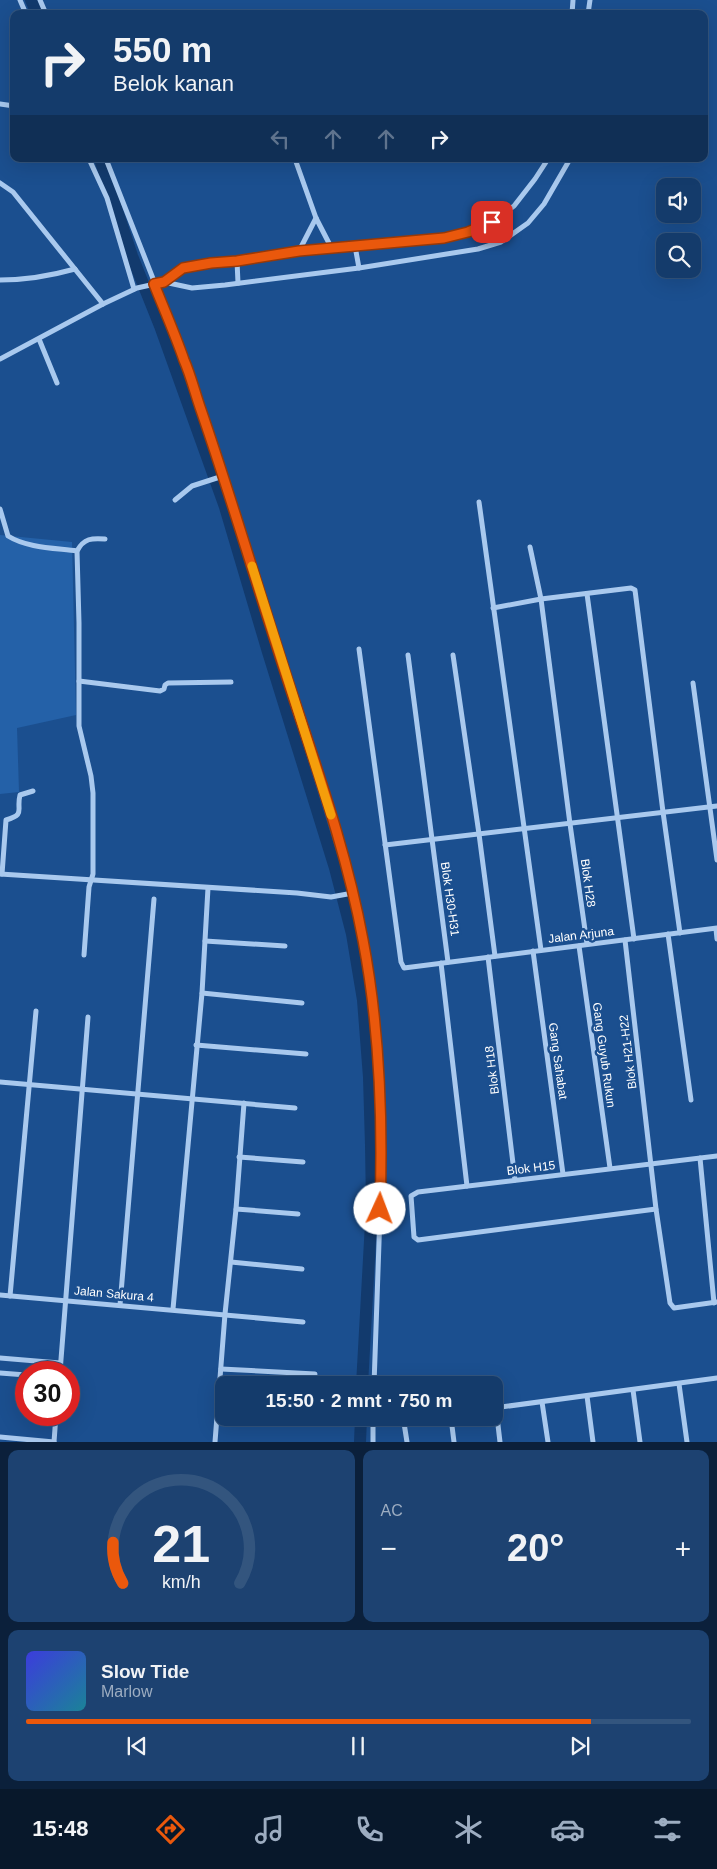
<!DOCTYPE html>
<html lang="id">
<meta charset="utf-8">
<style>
:root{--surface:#143b6b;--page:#1d4271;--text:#f1f3f6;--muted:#9dadc1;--line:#33557e;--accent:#ea580c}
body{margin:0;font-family:Arial,sans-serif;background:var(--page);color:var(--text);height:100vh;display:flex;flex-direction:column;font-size:19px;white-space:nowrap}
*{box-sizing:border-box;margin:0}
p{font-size:16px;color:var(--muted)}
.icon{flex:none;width:28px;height:28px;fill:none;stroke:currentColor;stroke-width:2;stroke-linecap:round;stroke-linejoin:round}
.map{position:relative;height:1442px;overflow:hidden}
.details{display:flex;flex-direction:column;gap:8px;padding:8px;background:#0b203b;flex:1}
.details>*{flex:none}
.banner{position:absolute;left:10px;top:10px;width:698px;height:152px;border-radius:10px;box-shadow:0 5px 20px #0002,0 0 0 1px var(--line);background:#143b6b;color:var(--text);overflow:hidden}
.controls{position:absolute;left:656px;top:178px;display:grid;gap:10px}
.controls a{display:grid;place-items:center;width:45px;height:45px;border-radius:10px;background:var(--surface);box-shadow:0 5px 20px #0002,0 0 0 1px var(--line);font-size:25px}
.speed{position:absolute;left:15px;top:1361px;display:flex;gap:10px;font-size:25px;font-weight:700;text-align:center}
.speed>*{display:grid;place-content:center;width:65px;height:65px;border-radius:50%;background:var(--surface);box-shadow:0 5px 20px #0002,0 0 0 1px var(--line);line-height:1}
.speed .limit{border:8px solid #d22;background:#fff;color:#111}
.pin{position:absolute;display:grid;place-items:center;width:42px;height:42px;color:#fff;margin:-21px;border-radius:10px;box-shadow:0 2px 8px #0006}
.me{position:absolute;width:55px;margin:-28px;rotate:2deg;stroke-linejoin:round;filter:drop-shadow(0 0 4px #0008)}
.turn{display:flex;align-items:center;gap:18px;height:105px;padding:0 20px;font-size:22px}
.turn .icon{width:65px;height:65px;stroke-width:2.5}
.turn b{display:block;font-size:35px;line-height:42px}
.lanes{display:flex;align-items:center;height:48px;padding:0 20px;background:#0003;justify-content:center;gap:25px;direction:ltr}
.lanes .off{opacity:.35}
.big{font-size:38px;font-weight:600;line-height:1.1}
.details .widget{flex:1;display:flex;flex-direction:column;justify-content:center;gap:8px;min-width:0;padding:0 18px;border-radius:10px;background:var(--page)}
.details .dial{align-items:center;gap:0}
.dial svg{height:130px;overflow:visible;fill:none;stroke:var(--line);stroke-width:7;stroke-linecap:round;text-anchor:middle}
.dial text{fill:var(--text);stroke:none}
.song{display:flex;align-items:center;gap:15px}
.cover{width:60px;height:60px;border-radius:8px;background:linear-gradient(135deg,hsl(240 70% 55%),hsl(190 70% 35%))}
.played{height:5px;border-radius:2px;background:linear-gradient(90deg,var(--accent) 85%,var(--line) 85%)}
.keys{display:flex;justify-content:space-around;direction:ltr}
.heat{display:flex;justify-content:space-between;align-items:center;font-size:28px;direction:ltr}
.details .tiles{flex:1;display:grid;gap:8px;grid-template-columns:1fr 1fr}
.widget:last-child{grid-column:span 2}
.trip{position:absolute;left:215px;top:1376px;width:288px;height:50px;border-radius:10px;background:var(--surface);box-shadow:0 5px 20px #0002,0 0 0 1px var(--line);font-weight:600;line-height:50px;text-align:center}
.tabs{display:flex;height:80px;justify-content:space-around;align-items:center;background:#08182b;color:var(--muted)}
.tabs .icon{width:35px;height:35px}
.tabs .current{color:var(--accent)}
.tabs b{font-size:22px;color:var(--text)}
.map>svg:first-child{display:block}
.green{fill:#2461a8}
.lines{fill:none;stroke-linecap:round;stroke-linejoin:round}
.canal{stroke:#123a6d;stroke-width:12}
.minor{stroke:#a9c9ee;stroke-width:5}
.route-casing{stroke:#983908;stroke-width:12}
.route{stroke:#ea580c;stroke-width:9}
.slow{stroke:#f59e0b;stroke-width:9}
.labels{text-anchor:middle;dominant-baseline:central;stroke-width:5;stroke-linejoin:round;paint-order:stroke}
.street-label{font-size:12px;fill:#fff;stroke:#1b4f8f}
</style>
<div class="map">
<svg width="717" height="1442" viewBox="0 0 717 1442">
<rect width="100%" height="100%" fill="#1b4f8f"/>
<!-- green -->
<polygon class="green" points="0,535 72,542 76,715 17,728 19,792 0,794"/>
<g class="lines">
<!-- canal -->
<g class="canal">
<polyline points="31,0 37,14"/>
<polyline points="100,159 132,256 160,326 225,507 268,652 335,868 352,934 363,1000 369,1077 371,1145 372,1205 362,1385"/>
<polyline points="360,1442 361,1418"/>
</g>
<!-- minor -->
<g class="minor">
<polyline points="20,0 26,14"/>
<polyline points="40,0 46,14"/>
<polyline points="572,14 573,0"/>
<polyline points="588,14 590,0"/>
<polyline points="0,104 14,106"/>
<polyline points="89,159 107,198 134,289"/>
<polyline points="106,159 185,360 235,510 279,653 323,786 353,893 364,941 372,999 381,1088 382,1157 374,1385"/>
<polyline points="295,159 316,218 332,249"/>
<polyline points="0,183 13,192 103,304"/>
<polyline points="355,246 359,268"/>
<polyline points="299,251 316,218"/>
<polyline points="237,261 238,283"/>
<path d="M 0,280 C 26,280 50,276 75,269"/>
<polyline points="164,282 192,288 225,285 359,268 478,249 501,242 528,223 544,204 570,159"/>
<polyline points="39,339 57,383"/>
<polyline points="0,359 103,304 137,288 164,282 183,268 299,251 444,238 468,232 492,222 514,206 535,179 548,159"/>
<polyline points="175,500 192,486 223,476"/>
<polyline points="479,502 541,950"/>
<path d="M 0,509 L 8,536 C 27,548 55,548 77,551"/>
<polyline points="530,547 541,599 570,824 587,944"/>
<polyline points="587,594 634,939"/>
<polyline points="493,608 541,599 631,588 635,590 663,812 680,933"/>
<polyline points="359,649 401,962 404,968 717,928"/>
<polyline points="408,655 448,962"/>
<polyline points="453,655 479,834 495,956"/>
<polyline points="79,681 160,691 164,689 165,685 168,683 231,682"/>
<polyline points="693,683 717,860"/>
<polyline points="385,845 717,806"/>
<polyline points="0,874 297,893 331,897 353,893"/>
<path d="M 2,874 L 6,820 C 26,814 16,811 20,795 L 33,791"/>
<polyline points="716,929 717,939"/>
<polyline points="668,934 691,1100"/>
<polyline points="625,940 656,1209 670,1303 674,1308 717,1302"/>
<polyline points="205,941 285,946"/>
<polyline points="579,946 610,1168"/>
<polyline points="533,951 563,1174"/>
<path d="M 84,955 L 89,887 L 93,874 L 93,793 L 91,776 L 79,726 L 79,623 L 77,551 C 84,538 92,538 105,539"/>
<polyline points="488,957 515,1180"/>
<polyline points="441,963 467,1186"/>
<polyline points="202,993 302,1003"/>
<polyline points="196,1045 306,1054"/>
<polyline points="0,1082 295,1108"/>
<polyline points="239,1157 303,1162"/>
<polyline points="700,1158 714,1303"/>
<polyline points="236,1209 298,1214"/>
<polyline points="656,1209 418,1240 414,1237 411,1196 418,1192 717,1156"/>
<polyline points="231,1262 302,1269"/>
<polyline points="0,1295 303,1322"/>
<polyline points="10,1296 36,1011"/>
<polyline points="120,1305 154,899"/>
<polyline points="173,1309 202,993 208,888"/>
<polyline points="0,1358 60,1363"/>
<polyline points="221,1369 315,1374"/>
<polyline points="60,1372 88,1017"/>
<polyline points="0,1373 26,1375"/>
<polyline points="679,1384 687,1442"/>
<polyline points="633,1390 640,1442"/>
<polyline points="587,1396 593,1442"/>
<polyline points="542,1402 548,1442"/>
<polyline points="494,1408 717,1378"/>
<polyline points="496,1408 500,1442"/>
<polyline points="229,1418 299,1423"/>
<polyline points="451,1418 454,1442"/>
<polyline points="0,1437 54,1442"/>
<polyline points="54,1442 56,1415"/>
<polyline points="215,1442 225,1314 236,1209 244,1103"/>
<polyline points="373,1442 373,1418"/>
<polyline points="407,1442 404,1423 407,1419 412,1418"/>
</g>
</g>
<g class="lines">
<defs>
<path id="route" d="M 380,1209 C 383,1119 380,1029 363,940 C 345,842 309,748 279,653 C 253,572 229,491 201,410 C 195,393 191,376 184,360 C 175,334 164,309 154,284 L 164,282 L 183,268 L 211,263 L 237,261 L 299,251 L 444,238 L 468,232 L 492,222"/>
</defs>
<!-- route casing -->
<use href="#route" class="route-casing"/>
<!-- route -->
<use href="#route" class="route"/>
<!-- slow -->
<polyline class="slow" points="252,566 331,815"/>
</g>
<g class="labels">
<!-- street labels -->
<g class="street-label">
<text transform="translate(588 883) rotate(82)">Blok H28</text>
<text transform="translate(450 899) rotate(82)">Blok H30-H31</text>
<text transform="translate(581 935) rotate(-7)">Jalan Arjuna</text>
<text transform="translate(628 1052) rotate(-97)">Blok H21-H22</text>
<text transform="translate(604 1055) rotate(82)">Gang Guyub Rukun</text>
<text transform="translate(558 1061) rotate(82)">Gang Sahabat</text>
<text transform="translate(492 1070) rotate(-97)">Blok H18</text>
<text transform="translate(531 1168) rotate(-7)">Blok H15</text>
<text transform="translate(114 1294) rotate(5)">Jalan Sakura 4</text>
</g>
</g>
</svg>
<div class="controls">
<a><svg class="icon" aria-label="sound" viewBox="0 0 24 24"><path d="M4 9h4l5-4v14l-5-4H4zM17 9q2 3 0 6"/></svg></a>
<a><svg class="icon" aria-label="search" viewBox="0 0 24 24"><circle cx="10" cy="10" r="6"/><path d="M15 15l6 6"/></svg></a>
</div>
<div class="speed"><div class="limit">30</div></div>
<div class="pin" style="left:492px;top:222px;background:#d93025"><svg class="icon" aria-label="arrive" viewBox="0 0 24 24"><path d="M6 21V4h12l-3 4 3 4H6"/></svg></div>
<svg class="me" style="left:380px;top:1209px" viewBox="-20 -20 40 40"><circle r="19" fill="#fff"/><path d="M0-13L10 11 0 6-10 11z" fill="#ea580c"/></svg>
<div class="trip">15:50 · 2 mnt · 750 m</div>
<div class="banner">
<div class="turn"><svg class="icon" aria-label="right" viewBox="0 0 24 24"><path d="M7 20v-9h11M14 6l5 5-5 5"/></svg><div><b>550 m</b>Belok kanan</div></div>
<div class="lanes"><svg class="icon off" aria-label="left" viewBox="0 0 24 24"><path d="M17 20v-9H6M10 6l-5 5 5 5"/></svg><svg class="icon off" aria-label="ahead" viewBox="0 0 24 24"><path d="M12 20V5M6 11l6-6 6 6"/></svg><svg class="icon off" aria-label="ahead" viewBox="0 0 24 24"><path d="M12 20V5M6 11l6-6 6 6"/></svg><svg class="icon" aria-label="right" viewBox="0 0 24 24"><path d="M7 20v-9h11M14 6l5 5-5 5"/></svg></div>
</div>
</div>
<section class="details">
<div class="tiles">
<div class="widget dial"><svg viewBox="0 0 100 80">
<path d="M14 69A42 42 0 1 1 86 69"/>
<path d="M14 69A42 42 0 0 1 8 44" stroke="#ea580c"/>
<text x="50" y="56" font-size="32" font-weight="700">21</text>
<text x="50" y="72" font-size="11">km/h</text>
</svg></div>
<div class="widget"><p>AC</p>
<div class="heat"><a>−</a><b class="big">20°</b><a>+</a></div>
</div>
<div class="widget">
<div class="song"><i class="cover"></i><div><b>Slow Tide</b><p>Marlow</p></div></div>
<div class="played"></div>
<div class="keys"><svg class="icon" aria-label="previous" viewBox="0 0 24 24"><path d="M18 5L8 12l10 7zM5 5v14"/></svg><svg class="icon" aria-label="pause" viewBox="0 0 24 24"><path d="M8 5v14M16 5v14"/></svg><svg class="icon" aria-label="next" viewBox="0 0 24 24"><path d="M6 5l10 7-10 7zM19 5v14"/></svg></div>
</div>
</div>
</section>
<nav class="tabs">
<b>15:48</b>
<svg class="icon current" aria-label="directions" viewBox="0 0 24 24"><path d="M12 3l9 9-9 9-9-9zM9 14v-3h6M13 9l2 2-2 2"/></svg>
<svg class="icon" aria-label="music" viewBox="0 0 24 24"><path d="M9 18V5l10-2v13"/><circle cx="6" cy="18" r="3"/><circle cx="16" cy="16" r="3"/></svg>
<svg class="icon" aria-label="phone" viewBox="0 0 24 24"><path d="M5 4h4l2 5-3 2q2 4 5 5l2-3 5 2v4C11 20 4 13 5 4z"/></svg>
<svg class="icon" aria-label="climate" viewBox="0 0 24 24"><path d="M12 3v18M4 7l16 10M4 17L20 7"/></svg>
<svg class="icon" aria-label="car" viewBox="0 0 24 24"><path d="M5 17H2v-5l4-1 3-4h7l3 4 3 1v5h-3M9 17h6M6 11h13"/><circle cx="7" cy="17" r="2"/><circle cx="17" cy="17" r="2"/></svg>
<svg class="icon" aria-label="filters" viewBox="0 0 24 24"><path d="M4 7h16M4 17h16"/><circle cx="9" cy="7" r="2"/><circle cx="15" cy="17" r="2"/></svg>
</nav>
